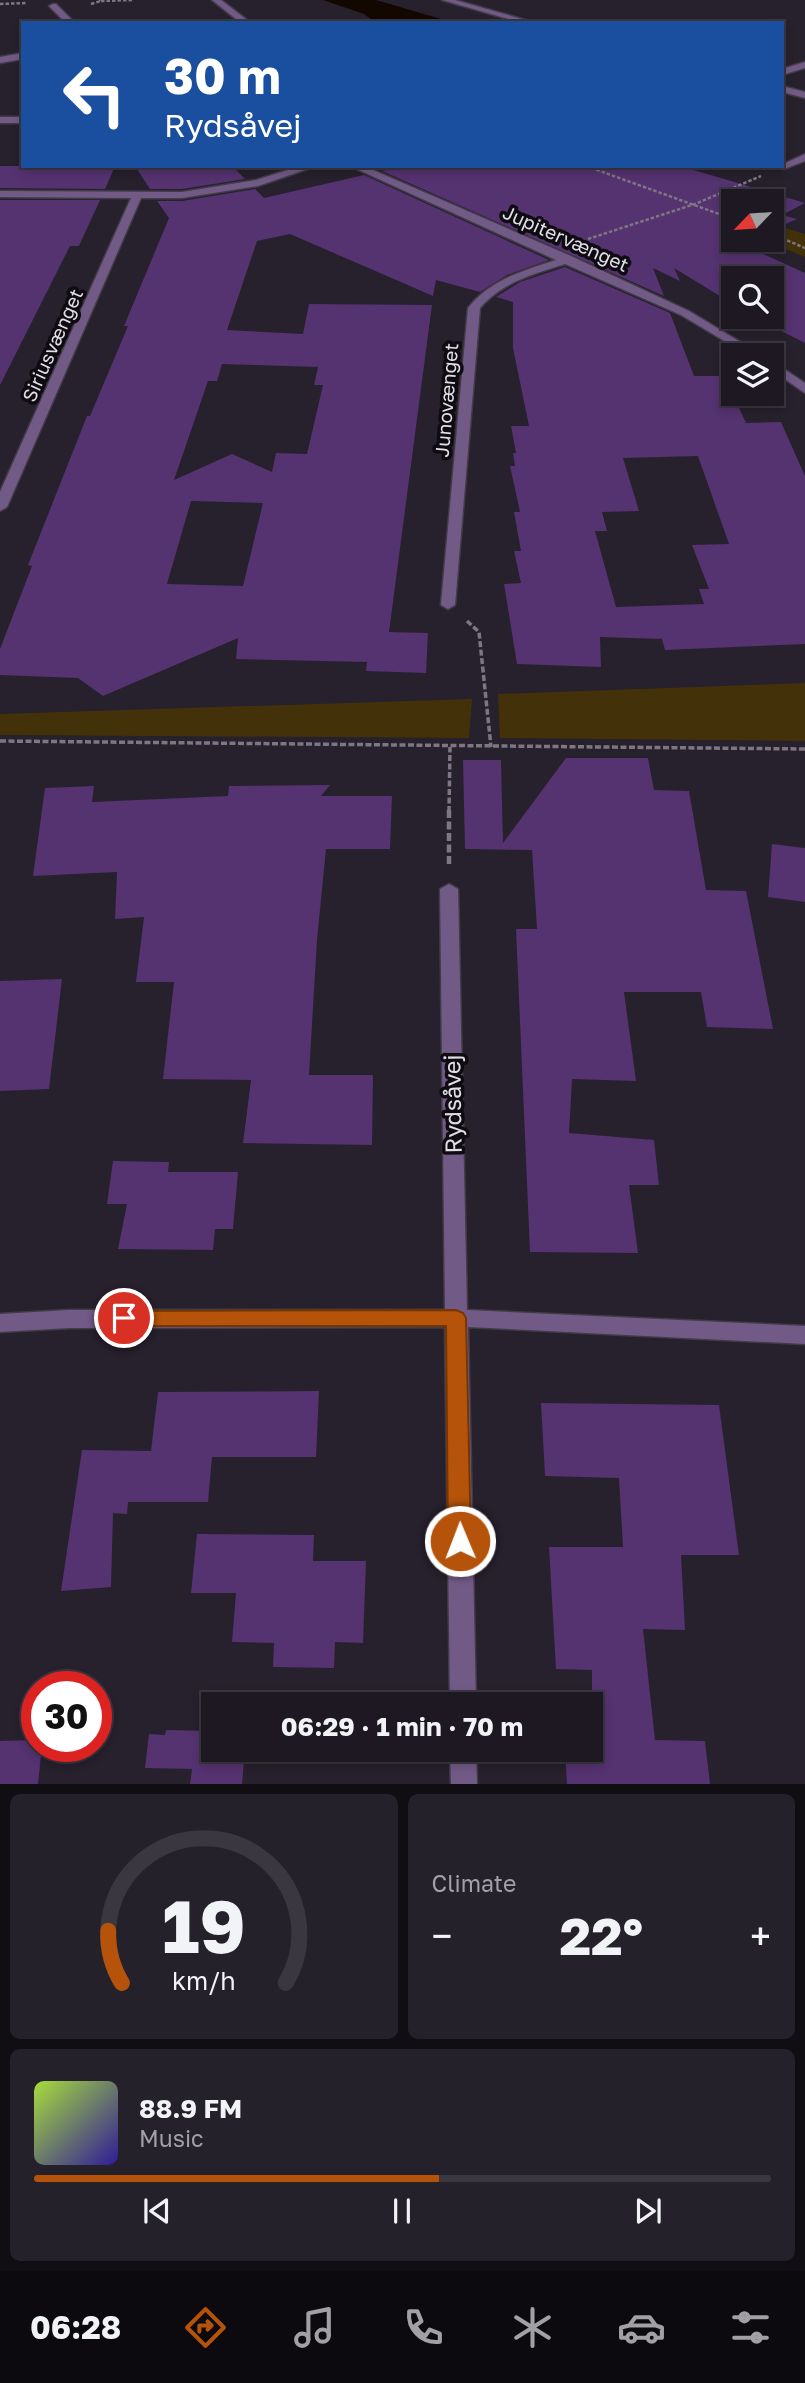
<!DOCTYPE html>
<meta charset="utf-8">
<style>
:root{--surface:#1d1822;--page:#25212a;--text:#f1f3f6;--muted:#a0a0a5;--line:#3b3740;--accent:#b45309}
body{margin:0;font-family:"Golos Text",sans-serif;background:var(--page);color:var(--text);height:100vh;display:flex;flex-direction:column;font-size:26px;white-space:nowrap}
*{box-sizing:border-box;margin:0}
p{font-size:23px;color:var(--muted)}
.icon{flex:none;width:38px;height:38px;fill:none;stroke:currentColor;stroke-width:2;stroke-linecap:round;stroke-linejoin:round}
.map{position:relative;height:1784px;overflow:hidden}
.side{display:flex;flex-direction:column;gap:10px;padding:10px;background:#100d13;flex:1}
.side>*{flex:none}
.guide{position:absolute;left:21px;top:21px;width:763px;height:147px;border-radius:0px;box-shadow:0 4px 10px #0003,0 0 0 2px var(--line);background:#1a4fa0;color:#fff;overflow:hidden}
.needle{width:46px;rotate:245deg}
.tools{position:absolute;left:721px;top:189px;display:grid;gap:14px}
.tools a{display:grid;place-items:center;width:63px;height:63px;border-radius:0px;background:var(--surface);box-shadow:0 4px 10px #0003,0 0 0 2px var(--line);font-size:35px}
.speed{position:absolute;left:21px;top:1671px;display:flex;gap:14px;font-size:35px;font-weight:700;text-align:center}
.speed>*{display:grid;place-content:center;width:91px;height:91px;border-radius:50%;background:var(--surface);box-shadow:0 4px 10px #0003,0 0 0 2px var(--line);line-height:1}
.speed .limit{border:10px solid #d22;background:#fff;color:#111}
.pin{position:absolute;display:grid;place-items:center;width:60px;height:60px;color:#fff;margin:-30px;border:4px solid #fff;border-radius:50%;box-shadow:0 2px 7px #0007}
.me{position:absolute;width:77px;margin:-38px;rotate:359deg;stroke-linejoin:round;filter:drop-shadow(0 0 5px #0008)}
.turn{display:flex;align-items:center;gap:24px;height:147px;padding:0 28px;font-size:32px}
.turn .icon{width:91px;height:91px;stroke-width:2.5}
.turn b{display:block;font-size:49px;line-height:60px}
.big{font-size:52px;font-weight:700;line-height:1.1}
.side .card{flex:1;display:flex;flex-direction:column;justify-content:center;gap:10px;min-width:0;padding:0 24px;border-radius:10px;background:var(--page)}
.side .dial{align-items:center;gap:0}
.dial svg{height:182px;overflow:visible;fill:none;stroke:var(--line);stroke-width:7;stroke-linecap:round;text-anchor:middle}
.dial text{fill:var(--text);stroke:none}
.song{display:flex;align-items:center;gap:21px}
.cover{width:84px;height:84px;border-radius:10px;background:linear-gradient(135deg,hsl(80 70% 55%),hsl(250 70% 35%))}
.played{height:7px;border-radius:4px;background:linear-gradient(90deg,var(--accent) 55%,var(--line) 55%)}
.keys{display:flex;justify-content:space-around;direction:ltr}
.heat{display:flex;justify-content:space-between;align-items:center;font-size:38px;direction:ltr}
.side .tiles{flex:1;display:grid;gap:10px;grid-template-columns:1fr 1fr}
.card:last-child{grid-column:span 2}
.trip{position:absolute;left:201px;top:1692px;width:402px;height:70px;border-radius:0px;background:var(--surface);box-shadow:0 4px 10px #0003,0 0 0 2px var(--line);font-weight:700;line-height:70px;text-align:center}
.tab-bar{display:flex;height:112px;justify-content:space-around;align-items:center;background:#0c0a0e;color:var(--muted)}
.tab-bar .icon{width:49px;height:49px}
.tab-bar .selected{color:var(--accent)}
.tab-bar b{font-size:32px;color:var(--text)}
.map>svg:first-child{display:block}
.green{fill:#433209}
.water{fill:#120800}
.building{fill:#553270;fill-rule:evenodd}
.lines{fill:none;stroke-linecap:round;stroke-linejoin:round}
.minor-casing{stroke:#413b47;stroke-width:3}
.path-far2{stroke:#7d7782;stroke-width:2.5;stroke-dasharray:3.5 2;stroke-linecap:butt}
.path-far1{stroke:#7d7782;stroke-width:3.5;stroke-dasharray:6 2.5;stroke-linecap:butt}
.path{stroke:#7d7782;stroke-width:4.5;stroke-dasharray:8 3.5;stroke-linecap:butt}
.minor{fill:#725a87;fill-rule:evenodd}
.route{fill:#b45309;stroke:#753606;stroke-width:2}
.labels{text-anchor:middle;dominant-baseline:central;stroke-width:7;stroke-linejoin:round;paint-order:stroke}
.far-street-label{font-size:19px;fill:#e2dee7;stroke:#0e0b11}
.street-label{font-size:23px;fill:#e2dee7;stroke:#0e0b11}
</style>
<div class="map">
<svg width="805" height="1785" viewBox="0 0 805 1785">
<rect width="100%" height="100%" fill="#27202d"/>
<!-- green -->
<g class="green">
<polygon points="772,224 805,234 805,257 764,240 772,240"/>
<polygon points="805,683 805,741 500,738 498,694"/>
<polygon points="472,699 469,738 0,735 0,714"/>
</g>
<!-- water -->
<polygon class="water" points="323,0 376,0 441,19 430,23 376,23 364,14"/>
<!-- building -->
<g class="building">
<polygon points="0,166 115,166 105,189 0,188"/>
<polygon points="135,166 232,166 245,179 182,189 150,189"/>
<polygon points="403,166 680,166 805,203 782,215 797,219 772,230 772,201 733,201 733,240 763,242 748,247 805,273 805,343 754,317 772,317 772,278 733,278 733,304 674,268 680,281 653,268 664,296 382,171"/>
<path d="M 364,175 L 549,260 L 507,275 L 480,292 L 436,280 L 433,296 L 290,234 L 257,241 L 227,330 L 303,334 L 309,304 L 432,305 L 389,632 L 428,633 L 426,673 L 366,671 L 367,662 L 236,659 L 238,638 L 103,696 L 78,678 L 0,675 L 0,649 L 32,566 L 28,565 L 87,416 L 90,416 L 128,326 L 124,326 L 169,218 L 157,201 L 182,201 L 255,189 L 264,198 ZM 222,364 L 318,367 L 314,385 L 323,385 L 307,454 L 276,453 L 272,472 L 232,454 L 174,480 L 208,381 L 217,381 ZM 191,501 L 263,503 L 243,586 L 167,584 Z"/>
<polygon points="0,200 100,200 79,246 70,246 0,385"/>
<path d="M 565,267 L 670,313 L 694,376 L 724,376 L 746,423 L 781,422 L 805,476 L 805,644 L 665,650 L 662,639 L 600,637 L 601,667 L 517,664 L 504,584 L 521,583 L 514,551 L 521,551 L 514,512 L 520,512 L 510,466 L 515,466 L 513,453 L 516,453 L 511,426 L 529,426 L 513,348 L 513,302 L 496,297 L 520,282 ZM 698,456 L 729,544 L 692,545 L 709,589 L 699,589 L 704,604 L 616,607 L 595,531 L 607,531 L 602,512 L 639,511 L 623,458 Z"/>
<polygon points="566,758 648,758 654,790 689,791 706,890 746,891 773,1029 707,1027 701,992 624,992 636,1081 572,1079 569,1133 654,1140 659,1185 629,1185 638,1253 530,1252 516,929 537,929 532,850 465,849 463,760 501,760 503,843"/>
<polygon points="330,785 321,796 392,796 390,849 326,849 317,940 309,1075 373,1075 372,1145 243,1143 251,1080 163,1079 174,982 136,982 144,917 115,919 117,872 33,876 45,788 94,786 92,802 228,796 229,786"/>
<polygon points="772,844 805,848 805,902 768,897"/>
<polygon points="62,979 49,1089 0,1091 0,981"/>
<polygon points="113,1161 169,1162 168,1172 238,1172 233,1229 215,1229 213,1250 118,1249 127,1204 107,1204"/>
<polygon points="319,1391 316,1457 212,1457 208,1502 128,1502 127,1514 113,1513 111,1587 61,1591 82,1450 151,1451 158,1392"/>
<polygon points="541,1403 719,1405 739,1555 681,1555 685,1630 643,1629 655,1740 705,1741 710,1784 567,1784 565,1750 592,1750 592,1670 556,1669 549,1547 623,1547 619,1478 545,1476"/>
<polygon points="197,1534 314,1535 313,1561 366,1561 363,1643 335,1642 334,1668 273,1667 274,1643 232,1642 236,1593 191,1593"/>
<polygon points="166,1730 214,1731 214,1750 245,1750 242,1784 190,1784 192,1769 145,1768 149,1734 165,1735"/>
<polygon points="37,1740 37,1746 42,1746 38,1784 0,1784 0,1741"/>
</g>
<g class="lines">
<defs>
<g id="minor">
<polygon points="212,0 221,0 251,23 241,23"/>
<polygon points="442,0 455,0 536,23 522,23"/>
<polygon points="53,4 56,4 75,23 66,23 49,6"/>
<polygon points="23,53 23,59 0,63 0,57"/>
<polygon points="805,62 805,68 782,75 782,69"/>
<polygon points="782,86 805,92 805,98 782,92"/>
<rect x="0" y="117" width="23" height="6"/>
<polygon points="805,154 805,161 784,169 779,166"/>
<polygon points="300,166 316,166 258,186 182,198 141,198 7,507 0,511 0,492 131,198 0,197 0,191 182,192 256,180"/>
<path d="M 350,166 L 364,166 L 573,257 L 689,311 L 762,355 L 748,355 L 681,315 L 565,264 C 534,274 502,282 480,308 L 455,605 L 448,609 L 441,605 L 468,308 C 491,279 523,271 556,260 Z"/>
<polygon points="772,361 805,383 805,393 772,370"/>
<polygon points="449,884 458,889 467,1310 805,1326 805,1344 468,1327 476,1704 450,1704 445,1327 69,1328 0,1332 0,1314 69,1310 445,1310 440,889"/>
<polygon points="450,1750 476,1750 477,1785 451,1785"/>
</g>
</defs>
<!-- minor casing -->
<use href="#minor" class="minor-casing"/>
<!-- path-far2 -->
<g class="path-far2">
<polyline points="101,1 133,0"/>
<polyline points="0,4 26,3"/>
<polyline points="91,4 101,1 99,0"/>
<polyline points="586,166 733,219"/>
<polyline points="772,234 805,248"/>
<polyline points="588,239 695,204 761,176"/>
</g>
<!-- path-far1 -->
<g class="path-far1">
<polyline points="467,621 479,632 491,747"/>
<polyline points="0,741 805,749"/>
<polyline points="449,812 450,747"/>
</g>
<!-- path -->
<polyline class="path" points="449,864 449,810"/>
<!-- minor -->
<use href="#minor" class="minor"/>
</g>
<!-- route -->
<polygon class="route" points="456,1310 463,1313 466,1318 471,1541 467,1548 460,1550 452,1548 448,1541 446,1326 124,1326 117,1324 114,1318 117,1313 124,1311"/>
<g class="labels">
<!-- far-street labels -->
<g class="far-street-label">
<text transform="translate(566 238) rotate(24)">Jupitervænget</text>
<text transform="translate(52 345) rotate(-66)">Siriusvænget</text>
<text transform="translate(446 400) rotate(-85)">Junovænget</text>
</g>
<!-- street labels -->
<g class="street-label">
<text transform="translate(452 1104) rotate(-91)">Rydsåvej</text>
</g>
</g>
</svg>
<div class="tools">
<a><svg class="needle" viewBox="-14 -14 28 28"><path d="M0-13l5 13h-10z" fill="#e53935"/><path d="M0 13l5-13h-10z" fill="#a0a0a5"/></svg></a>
<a><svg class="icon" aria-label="search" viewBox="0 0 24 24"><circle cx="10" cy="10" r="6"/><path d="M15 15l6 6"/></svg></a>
<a><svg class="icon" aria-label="layers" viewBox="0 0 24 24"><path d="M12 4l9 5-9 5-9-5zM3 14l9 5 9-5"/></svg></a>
</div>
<div class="speed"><div class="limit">30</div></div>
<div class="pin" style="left:124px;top:1318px;background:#d93025"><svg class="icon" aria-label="arrive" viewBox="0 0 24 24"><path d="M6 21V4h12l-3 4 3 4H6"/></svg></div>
<svg class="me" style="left:460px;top:1541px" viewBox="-20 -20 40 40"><circle r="17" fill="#b45309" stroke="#fff" stroke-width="3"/><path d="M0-11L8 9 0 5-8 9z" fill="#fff"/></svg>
<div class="trip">06:29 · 1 min · 70 m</div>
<div class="guide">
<div class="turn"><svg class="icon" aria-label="left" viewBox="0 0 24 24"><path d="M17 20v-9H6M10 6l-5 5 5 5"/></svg><div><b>30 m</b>Rydsåvej</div></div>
</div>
</div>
<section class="side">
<div class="tiles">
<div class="card dial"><svg viewBox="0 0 100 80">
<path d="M14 69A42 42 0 1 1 86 69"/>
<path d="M14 69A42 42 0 0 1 8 46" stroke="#b45309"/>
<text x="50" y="56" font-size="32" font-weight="700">19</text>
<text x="50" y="72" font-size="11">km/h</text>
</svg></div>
<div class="card"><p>Climate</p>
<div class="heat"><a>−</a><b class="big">22°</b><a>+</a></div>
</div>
<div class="card">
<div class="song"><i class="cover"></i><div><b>88.9 FM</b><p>Music</p></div></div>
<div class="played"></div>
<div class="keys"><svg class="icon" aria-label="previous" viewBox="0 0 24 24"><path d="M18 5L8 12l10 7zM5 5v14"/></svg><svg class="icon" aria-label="pause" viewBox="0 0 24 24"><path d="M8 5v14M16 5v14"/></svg><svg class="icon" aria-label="next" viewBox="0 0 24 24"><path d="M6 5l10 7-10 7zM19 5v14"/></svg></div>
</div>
</div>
</section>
<nav class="tab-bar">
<b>06:28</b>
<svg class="icon selected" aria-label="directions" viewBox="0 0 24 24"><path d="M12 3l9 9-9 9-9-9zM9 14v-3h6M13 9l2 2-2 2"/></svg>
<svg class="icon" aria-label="music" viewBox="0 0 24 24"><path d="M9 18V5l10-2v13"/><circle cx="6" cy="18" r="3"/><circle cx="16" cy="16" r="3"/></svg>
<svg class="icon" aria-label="phone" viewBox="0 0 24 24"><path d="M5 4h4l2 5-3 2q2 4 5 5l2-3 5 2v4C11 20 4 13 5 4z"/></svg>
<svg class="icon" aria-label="climate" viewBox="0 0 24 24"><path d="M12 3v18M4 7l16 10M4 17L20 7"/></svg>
<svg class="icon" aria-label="car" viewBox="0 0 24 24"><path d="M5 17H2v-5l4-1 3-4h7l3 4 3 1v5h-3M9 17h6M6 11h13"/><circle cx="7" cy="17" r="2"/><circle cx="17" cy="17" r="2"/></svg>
<svg class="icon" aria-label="filters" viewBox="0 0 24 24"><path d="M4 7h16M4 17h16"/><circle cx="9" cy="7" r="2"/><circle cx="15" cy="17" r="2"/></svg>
</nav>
